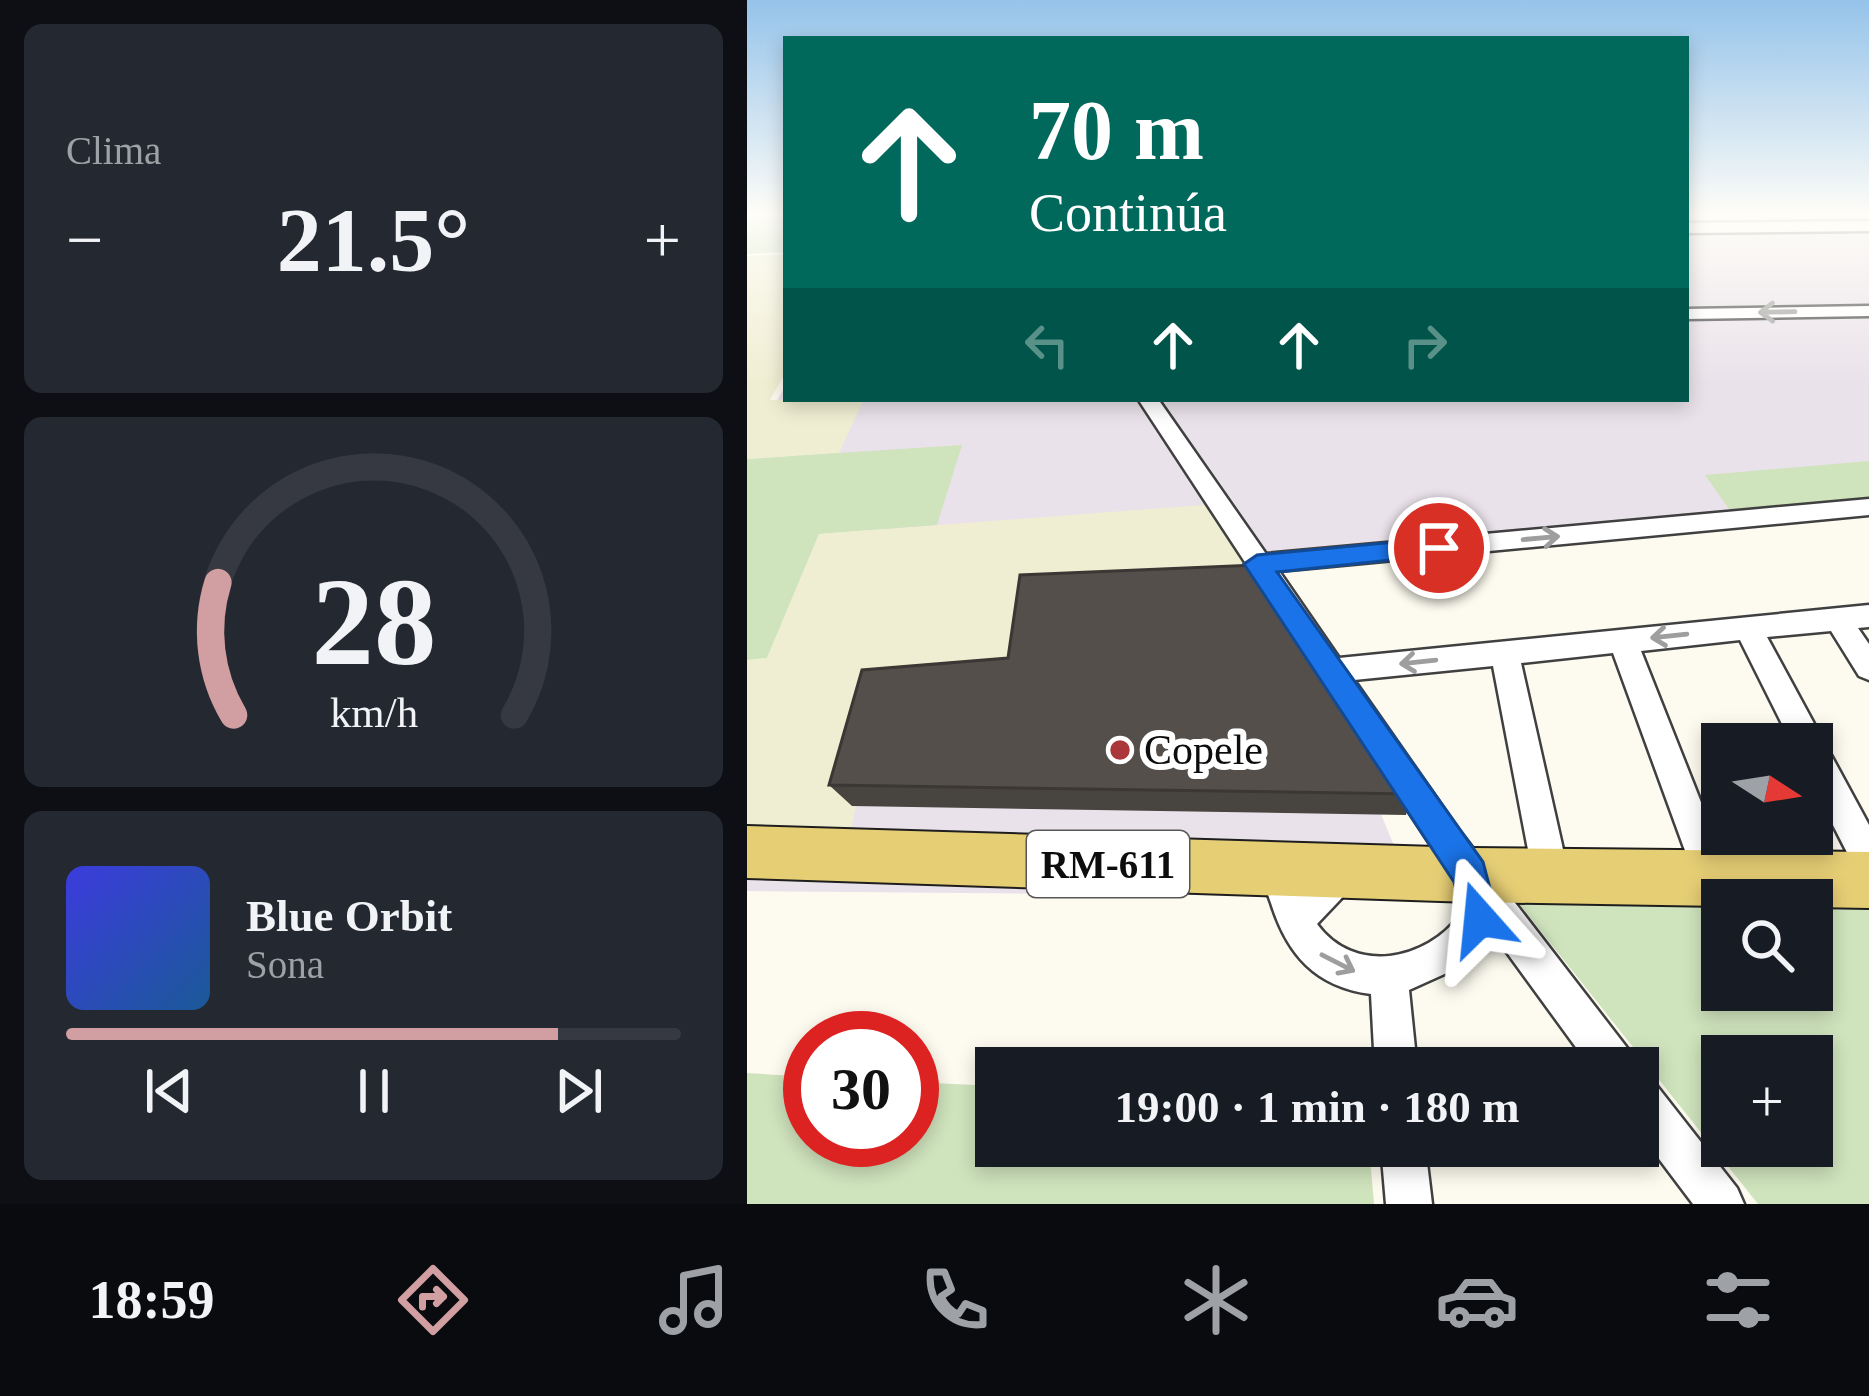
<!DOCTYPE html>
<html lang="es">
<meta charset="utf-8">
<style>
:root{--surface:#171b24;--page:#242831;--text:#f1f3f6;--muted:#9ea1a6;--line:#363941;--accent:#d19ea1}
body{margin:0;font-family:Georgia,serif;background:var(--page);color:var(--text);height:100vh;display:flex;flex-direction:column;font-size:45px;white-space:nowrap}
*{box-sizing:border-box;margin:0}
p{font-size:39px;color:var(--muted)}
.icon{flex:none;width:66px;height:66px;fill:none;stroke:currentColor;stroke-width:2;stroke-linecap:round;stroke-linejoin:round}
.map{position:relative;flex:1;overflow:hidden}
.drawer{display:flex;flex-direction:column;gap:24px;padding:24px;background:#0d0f14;width:747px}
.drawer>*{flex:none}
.top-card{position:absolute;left:36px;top:36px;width:906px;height:366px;border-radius:0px;box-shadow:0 6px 18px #0003;background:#00695c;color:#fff;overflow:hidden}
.needle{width:78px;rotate:102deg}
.fabs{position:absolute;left:954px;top:723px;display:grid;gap:24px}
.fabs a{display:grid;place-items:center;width:132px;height:132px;border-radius:0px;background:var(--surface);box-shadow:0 6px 18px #0003;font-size:60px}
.speed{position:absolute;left:36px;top:1011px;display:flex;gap:24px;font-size:60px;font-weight:700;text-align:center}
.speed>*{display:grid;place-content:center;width:156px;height:156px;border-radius:50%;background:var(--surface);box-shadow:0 6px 18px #0003;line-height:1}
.speed .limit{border:18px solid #d22;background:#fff;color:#111}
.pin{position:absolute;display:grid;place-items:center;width:102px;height:102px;color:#fff;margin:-51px;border:6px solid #fff;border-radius:50%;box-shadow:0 3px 12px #0007}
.me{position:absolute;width:132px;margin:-66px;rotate:342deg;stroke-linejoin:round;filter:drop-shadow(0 0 9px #0008)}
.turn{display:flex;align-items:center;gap:42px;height:252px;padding:0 48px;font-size:54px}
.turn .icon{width:156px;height:156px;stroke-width:2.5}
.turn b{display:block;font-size:84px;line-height:102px}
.lanes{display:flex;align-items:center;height:114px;padding:0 48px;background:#0003;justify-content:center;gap:60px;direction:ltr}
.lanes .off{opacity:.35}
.big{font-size:90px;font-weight:600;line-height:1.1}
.drawer .tile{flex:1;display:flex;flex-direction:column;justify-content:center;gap:18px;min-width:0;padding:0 42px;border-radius:18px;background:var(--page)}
.drawer .dial{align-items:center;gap:0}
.dial svg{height:312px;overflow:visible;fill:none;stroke:var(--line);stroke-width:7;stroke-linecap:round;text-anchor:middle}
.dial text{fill:var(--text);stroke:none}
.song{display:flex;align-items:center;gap:36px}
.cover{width:144px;height:144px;border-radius:18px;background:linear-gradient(135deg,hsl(240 70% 55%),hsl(210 70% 35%))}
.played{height:12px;border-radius:6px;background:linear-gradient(90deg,var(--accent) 80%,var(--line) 80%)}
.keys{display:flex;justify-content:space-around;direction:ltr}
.heat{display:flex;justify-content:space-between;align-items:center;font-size:66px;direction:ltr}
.trip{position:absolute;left:228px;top:1047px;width:684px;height:120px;border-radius:0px;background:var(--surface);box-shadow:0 6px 18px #0003;font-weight:600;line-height:120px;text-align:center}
.dock{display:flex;height:192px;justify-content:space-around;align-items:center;background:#090b0e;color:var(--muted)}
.dock .icon{width:84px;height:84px}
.dock .selected{color:var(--accent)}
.dock b{font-size:54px;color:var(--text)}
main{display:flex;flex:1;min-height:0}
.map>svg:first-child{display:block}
.industrial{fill:#eae2ea}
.farmland{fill:#f0eed2}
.green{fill:#cfe3bd;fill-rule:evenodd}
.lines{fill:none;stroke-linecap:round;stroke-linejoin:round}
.street-casing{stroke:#404040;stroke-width:5}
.primary-casing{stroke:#1e1e1e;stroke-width:4}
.street{fill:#fff;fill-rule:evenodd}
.primary{fill:#e6ce75;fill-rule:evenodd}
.wall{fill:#484440}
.building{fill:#544f4b;stroke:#3b3734;stroke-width:3}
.oneway{stroke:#9e9e9e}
.route{fill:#1a73e8;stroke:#114b97;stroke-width:3}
.poi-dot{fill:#aa3739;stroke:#fff;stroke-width:4.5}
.labels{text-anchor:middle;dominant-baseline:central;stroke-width:12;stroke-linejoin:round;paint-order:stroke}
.shield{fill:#fff;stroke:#565656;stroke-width:3}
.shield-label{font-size:39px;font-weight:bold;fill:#0d0d0d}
.poi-label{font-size:42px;fill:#0d0d0d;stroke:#fff;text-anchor:start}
</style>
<main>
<section class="drawer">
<div class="tile"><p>Clima</p>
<div class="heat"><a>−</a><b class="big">21.5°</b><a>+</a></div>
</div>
<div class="tile dial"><svg viewBox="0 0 100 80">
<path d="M14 69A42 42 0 1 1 86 69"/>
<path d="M14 69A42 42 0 0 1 10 35" stroke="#d19ea1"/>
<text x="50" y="56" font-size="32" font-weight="700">28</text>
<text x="50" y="72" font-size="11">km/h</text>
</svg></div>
<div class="tile">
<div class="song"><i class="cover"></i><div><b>Blue Orbit</b><p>Sona</p></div></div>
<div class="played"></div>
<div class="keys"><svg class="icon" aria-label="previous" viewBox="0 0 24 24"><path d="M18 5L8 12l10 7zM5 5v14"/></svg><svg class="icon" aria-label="pause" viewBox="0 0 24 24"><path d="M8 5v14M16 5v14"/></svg><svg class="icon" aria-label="next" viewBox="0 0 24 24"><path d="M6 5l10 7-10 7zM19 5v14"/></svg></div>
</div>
</section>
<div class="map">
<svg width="1122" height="1204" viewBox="0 0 1122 1204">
<rect width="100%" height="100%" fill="#fdfbef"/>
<!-- industrial -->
<polygon class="industrial" points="939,214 1122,214 1122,516 531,562 668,897 0,891 0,814 166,471 0,452 39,385 39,399 939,399"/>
<!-- farmland -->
<g class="farmland">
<polygon points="39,254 39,372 23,400 117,399 92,453 0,459 0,256"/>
<polygon points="470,504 527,589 273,682 134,694 98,855 0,852 0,660 20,658 72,534"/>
</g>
<!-- green -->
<g class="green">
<polygon points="0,214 39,214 39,252 0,254"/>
<polygon points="215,445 190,525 72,534 20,658 0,660 0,459"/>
<polygon points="1122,461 1122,501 984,512 958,475"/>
<path d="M 1122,899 L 1122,1204 L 1011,1204 L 769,900 ZM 975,900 L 1065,900 L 1065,990 L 975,990 ZM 975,1056 L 1065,1056 L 1065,1146 L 975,1146 Z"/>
<polygon points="0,1073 63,1077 63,1140 165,1140 165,1082 249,1086 249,1146 622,1146 627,1204 0,1204"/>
</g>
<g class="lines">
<defs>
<g id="street">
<polygon points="1122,221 1122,231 939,233 939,223"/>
<polygon points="1122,306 1122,316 939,319 939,309"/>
<path d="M 391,399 L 411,399 L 519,554 L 1122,499 L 1122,515 L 532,571 L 592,658 L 1122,605 L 1122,627 L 1111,628 L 1122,644 L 1122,680 L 1112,676 L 1084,631 L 1020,637 L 1122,825 L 1122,877 L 1110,872 L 1065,784 L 1065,744 L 1045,744 L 993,640 L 894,651 L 984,878 L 979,891 L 966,896 L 953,891 L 948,878 L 866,653 L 774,663 L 822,876 L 816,888 L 804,894 L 792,888 L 786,876 L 746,666 L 607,680 L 711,829 L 884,1053 L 890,1068 L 844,1068 L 745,932 L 713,967 L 662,990 L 670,1068 L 628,1068 L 624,994 C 568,987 540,954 524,903 C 518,886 512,873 519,857 L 531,852 L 543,857 L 555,888 L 585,859 L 597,853 L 609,859 L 615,871 L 609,883 L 570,924 C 607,975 679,961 713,915 L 708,882 Z"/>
<polygon points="891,1075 906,1081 990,1188 997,1204 946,1204 891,1131"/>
<polygon points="634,1146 678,1146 685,1204 639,1204"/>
</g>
<polygon id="primary" points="0,826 723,848 1122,852 1122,908 1065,907 1065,900 975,900 975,906 723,902 0,878"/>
</defs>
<!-- street casing -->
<use href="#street" class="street-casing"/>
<!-- primary casing -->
<use href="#primary" class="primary-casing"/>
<!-- street -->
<use href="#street" class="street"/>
<!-- primary -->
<use href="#primary" class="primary"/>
</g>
<!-- wall -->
<polygon class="wall" points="261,658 664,794 659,815 105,806 82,785"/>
<!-- building -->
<polygon class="building" points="509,565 664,794 82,785 115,670 261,658 273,575"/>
<!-- one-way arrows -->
<defs><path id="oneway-shaft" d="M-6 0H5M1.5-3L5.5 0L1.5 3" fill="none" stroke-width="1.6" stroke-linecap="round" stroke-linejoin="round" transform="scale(3)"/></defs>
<g class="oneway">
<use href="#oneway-shaft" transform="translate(1030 312) rotate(179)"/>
<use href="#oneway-shaft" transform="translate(794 538) rotate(-5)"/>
<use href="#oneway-shaft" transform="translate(922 636) rotate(174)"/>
<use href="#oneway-shaft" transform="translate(671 662) rotate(174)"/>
<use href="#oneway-shaft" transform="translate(591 963) rotate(27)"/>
</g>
<!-- sky -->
<linearGradient id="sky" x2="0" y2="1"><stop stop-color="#95c3ea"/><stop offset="0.56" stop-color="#fefdf8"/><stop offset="1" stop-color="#fefdf8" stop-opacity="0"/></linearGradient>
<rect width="1122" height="383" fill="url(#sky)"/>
<!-- route -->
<polygon class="route" points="692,538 704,548 701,554 530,572 736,862 751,919 746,932 733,938 720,932 707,882 497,564 510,555"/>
<!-- markers -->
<circle class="poi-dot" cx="373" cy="750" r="12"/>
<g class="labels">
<!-- shield labels -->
<rect class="shield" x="280" y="831" width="162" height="66" rx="9"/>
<g class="shield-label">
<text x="361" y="864">RM-611</text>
</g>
<!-- poi labels -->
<g class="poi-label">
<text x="397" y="750">Copele</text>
</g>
</g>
</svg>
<div class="fabs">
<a><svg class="needle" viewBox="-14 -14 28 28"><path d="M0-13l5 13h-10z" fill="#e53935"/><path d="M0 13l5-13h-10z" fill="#9ea1a6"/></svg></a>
<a><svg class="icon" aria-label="search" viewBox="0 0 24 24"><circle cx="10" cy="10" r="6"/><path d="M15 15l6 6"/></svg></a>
<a>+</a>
</div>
<div class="speed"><div class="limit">30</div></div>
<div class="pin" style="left:692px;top:548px;background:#d93025"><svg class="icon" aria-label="arrive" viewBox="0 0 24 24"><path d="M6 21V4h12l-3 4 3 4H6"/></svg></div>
<svg class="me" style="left:733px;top:919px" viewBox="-20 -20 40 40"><path d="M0-17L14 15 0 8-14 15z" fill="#1a73e8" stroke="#fff" stroke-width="4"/></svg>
<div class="trip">19:00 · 1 min · 180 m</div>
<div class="top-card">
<div class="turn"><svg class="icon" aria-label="ahead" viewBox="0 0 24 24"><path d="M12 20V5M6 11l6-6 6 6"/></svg><div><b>70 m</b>Continúa</div></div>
<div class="lanes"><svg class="icon off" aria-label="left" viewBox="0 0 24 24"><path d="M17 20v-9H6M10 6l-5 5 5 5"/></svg><svg class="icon" aria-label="ahead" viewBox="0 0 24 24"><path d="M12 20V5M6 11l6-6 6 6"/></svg><svg class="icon" aria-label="ahead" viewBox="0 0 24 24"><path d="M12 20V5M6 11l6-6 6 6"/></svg><svg class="icon off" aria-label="right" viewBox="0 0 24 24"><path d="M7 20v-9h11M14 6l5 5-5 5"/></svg></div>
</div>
</div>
</main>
<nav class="dock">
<b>18:59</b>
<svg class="icon selected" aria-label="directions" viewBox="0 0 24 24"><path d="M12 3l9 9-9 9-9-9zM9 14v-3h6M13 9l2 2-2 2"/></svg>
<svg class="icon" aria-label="music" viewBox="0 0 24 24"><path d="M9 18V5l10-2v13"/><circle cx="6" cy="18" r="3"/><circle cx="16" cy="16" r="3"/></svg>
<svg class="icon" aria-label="phone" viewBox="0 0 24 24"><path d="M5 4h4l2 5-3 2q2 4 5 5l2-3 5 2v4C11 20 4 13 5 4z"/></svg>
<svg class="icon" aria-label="climate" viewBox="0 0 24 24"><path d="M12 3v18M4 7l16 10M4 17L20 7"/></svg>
<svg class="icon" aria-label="car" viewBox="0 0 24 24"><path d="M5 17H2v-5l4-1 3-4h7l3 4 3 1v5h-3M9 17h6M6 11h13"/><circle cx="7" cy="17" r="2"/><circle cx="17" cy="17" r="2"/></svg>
<svg class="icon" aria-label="filters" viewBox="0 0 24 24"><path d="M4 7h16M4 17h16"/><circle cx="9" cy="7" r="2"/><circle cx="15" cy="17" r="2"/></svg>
</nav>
